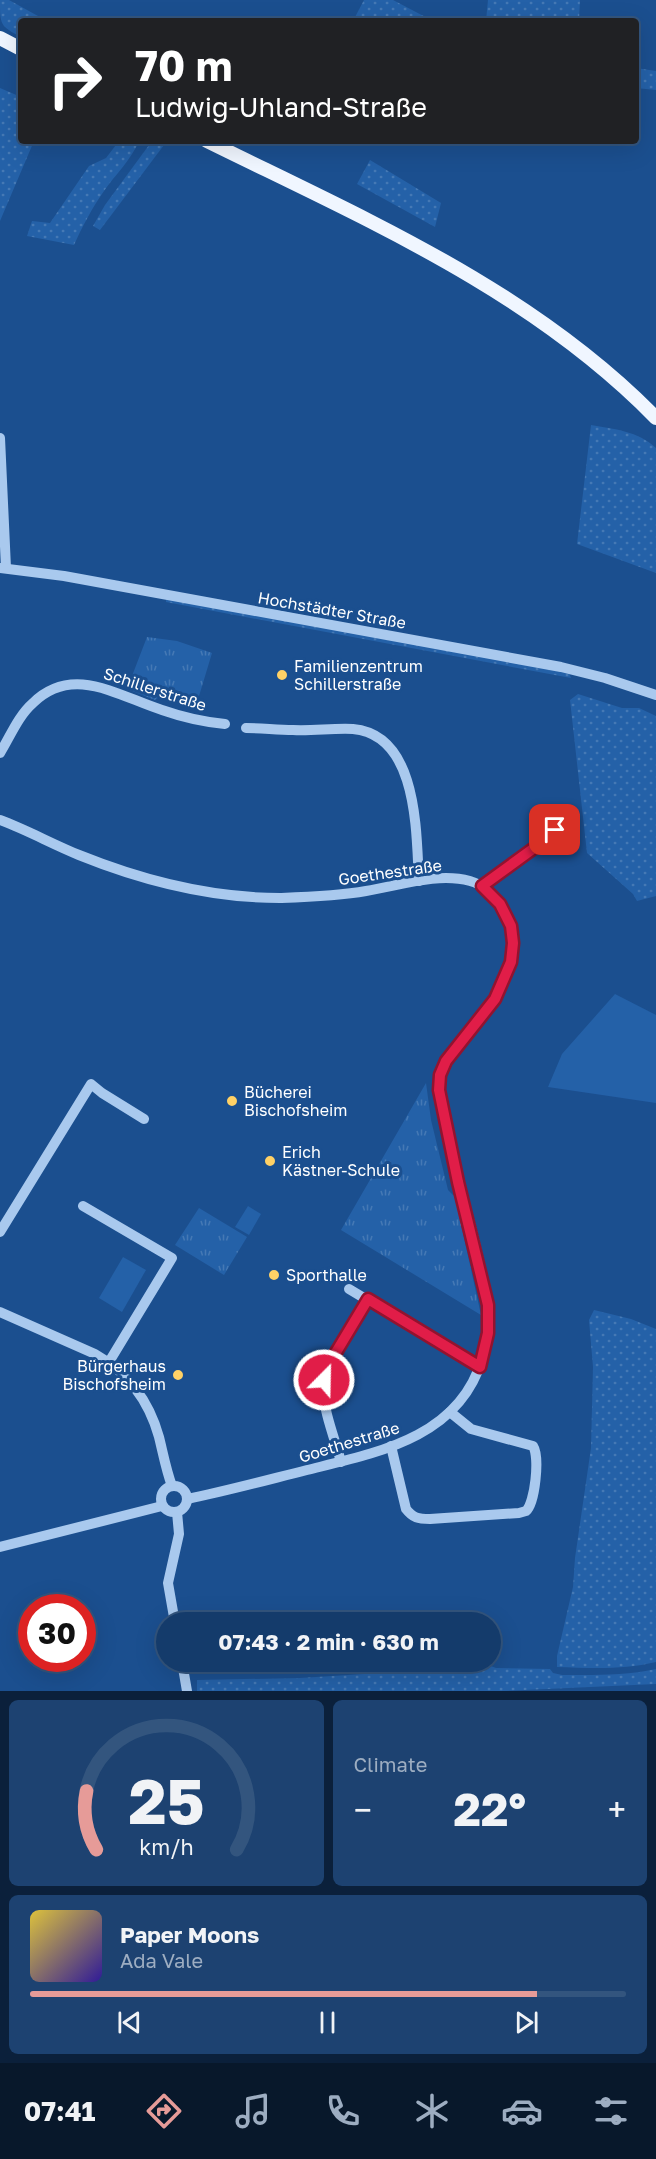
<!DOCTYPE html>
<meta charset="utf-8">
<style>
:root{--surface:#143b6b;--page:#1d4271;--text:#f1f3f6;--muted:#9dadc1;--line:#33557e;--accent:#e69b98}
body{margin:0;font-family:"Golos Text",sans-serif;background:var(--page);color:var(--text);height:100vh;display:flex;flex-direction:column;font-size:22px;white-space:nowrap}
*{box-sizing:border-box;margin:0}
p{font-size:20px;color:var(--muted)}
.icon{flex:none;width:33px;height:33px;fill:none;stroke:currentColor;stroke-width:2;stroke-linecap:round;stroke-linejoin:round}
.map{position:relative;height:1691px;overflow:hidden}
.side{display:flex;flex-direction:column;gap:9px;padding:9px;background:#0b203b;flex:1}
.side>*{flex:none}
.guide{position:absolute;left:18px;top:18px;width:621px;height:126px;border-radius:6px;box-shadow:0 6px 24px #0002,0 0 0 2px var(--line);background:#202124;color:#fff;overflow:hidden}
.speed{position:absolute;left:18px;top:1594px;display:flex;gap:12px;font-size:30px;font-weight:700;text-align:center}
.speed>*{display:grid;place-content:center;width:78px;height:78px;border-radius:50%;background:var(--surface);box-shadow:0 6px 24px #0002,0 0 0 2px var(--line);line-height:1}
.speed .limit{border:9px solid #d22;background:#fff;color:#111}
.pin{position:absolute;display:grid;place-items:center;width:51px;height:51px;color:#fff;margin:-26px;border-radius:12px;box-shadow:0 3px 9px #0006}
.me{position:absolute;width:66px;margin:-33px;rotate:23deg;stroke-linejoin:round;filter:drop-shadow(0 0 4px #0008)}
.turn{display:flex;align-items:center;gap:21px;height:126px;padding:0 18px;font-size:27px}
.turn .icon{width:78px;height:78px;stroke-width:2.5}
.turn b{display:block;font-size:42px;line-height:51px}
.big{font-size:45px;font-weight:700;line-height:1.1}
.side .card{flex:1;display:flex;flex-direction:column;justify-content:center;gap:9px;min-width:0;padding:0 21px;border-radius:9px;background:var(--page)}
.side .dial{align-items:center;gap:0}
.dial svg{height:156px;overflow:visible;fill:none;stroke:var(--line);stroke-width:7;stroke-linecap:round;text-anchor:middle}
.dial text{fill:var(--text);stroke:none}
.song{display:flex;align-items:center;gap:18px}
.cover{width:72px;height:72px;border-radius:9px;background:linear-gradient(135deg,hsl(50 70% 55%),hsl(250 70% 35%))}
.played{height:6px;border-radius:3px;background:linear-gradient(90deg,var(--accent) 85%,var(--line) 85%)}
.keys{display:flex;justify-content:space-around;direction:ltr}
.heat{display:flex;justify-content:space-between;align-items:center;font-size:33px;direction:ltr}
.side .tiles{flex:1;display:grid;gap:9px;grid-template-columns:1fr 1fr}
.card:last-child{grid-column:span 2}
.trip{position:absolute;left:156px;top:1612px;width:345px;height:60px;border-radius:30px;background:var(--surface);box-shadow:0 6px 24px #0002,0 0 0 2px var(--line);font-weight:700;line-height:60px;text-align:center}
.dock{display:flex;height:96px;justify-content:space-around;align-items:center;background:#08182b;color:var(--muted)}
.dock .icon{width:42px;height:42px}
.dock .current{color:var(--accent)}
.dock b{font-size:27px;color:var(--text)}
.map>svg:first-child{display:block}
.grass{fill:url(#grass-dots)}
.park{fill:url(#park-tufts)}
.pitch{fill:#2461a8}
.lines{fill:none;stroke-linecap:round;stroke-linejoin:round}
.minor{stroke:#a9c9ee;stroke-width:10}
.major{stroke:#f0f6ff;stroke-width:14}
.route-casing{stroke:#92132f;stroke-width:15}
.route{stroke:#e11d48;stroke-width:10}
.poi-dot{fill:#ffd166;stroke:#1b4f8f;stroke-width:2}
.labels{text-anchor:middle;dominant-baseline:central;stroke-width:6;stroke-linejoin:round;paint-order:stroke}
.street-label{font-size:16px;fill:#fff;stroke:#1b4f8f}
.poi-label{font-size:16px;fill:#fff;stroke:#1b4f8f;text-anchor:start}
</style>
<div class="map">
<svg width="656" height="1691" viewBox="0 0 656 1691">
<defs>
<pattern id="grass-dots" width="8" height="8" patternUnits="userSpaceOnUse" patternTransform="scale(1.5)"><rect width="8" height="8" fill="#2461a8"/><path d="M2 2h.1M6 6h.1" fill="none" stroke="#4579b5" stroke-width="1.8" stroke-linecap="round"/></pattern>
<pattern id="park-tufts" width="24" height="20" patternUnits="userSpaceOnUse" patternTransform="scale(1.5)"><rect width="24" height="20" fill="#2461a8"/><path d="M3 7l-1-3M5 7V3M7 7l1-3M15 17l-1-3M17 17v-4M19 17l1-3" fill="none" stroke="#4579b5"/></pattern>
</defs>
<rect width="100%" height="100%" fill="#1b4f8f"/>
<!-- grass -->
<g class="grass">
<path d="M 0,0 L 9,0 L 47,21 L 21,21 L 21,37 C 0,26 0,25 0,0 Z"/>
<polygon points="364,0 393,0 433,21 353,21"/>
<polygon points="488,0 580,0 579,21 486,21"/>
<polygon points="636,68 656,71 656,90 636,88"/>
<polygon points="0,88 21,97 21,141 34,141 0,221"/>
<path d="M 119,141 L 139,141 C 131,160 115,175 104,191 C 92,208 82,227 74,245 L 27,236 L 32,221 L 50,223 L 89,166 L 106,158 Z"/>
<polygon points="152,141 167,141 100,230 93,226 105,205"/>
<polygon points="370,160 441,203 435,227 357,184"/>
<path d="M 591,425 C 614,429 638,431 656,448 L 656,573 L 577,544 Z"/>
<polygon points="166,598 569,673 571,678 166,602"/>
<polygon points="578,694 622,708 639,708 656,716 656,896 637,901 633,894 587,853 570,700"/>
<path d="M 594,1310 L 631,1319 L 656,1329 L 656,1662 C 623,1670 591,1668 557,1667 L 557,1656 L 573,1587 L 575,1558 L 591,1448 L 593,1367 L 589,1320 Z"/>
<path d="M 367,1662 L 480,1662 L 496,1668 L 550,1669 L 553,1673 L 562,1675 C 593,1675 625,1676 656,1669 L 656,1684 L 502,1691 L 197,1691 L 197,1680 L 300,1678 L 364,1674 Z"/>
</g>
<!-- park -->
<g class="park">
<polygon points="147,637 177,641 212,653 196,706 161,696 155,700 127,689"/>
<polygon points="426,1083 431,1120 448,1190 455,1197 481,1315 341,1230"/>
<polygon points="199,1208 247,1237 224,1275 175,1245"/>
</g>
<!-- pitch -->
<g class="pitch">
<polygon points="615,994 656,1015 656,1103 548,1087 562,1054"/>
<polygon points="248,1206 261,1214 249,1235 235,1227"/>
<polygon points="123,1257 146,1270 122,1312 99,1298"/>
</g>
<g class="lines">
<!-- minor -->
<g class="minor">
<polyline points="0,438 6,568"/>
<polyline points="0,568 64,576 561,667 605,678 656,695"/>
<path d="M 246,728 C 262,728 277,730 293,730 C 313,731 333,728 353,729 C 419,735 416,834 419,881"/>
<path d="M 0,753 C 10,737 18,716 33,703 C 73,664 118,696 162,710 C 182,717 204,722 225,724"/>
<path d="M 0,820 C 27,830 52,844 79,855 C 141,880 212,898 280,898 C 308,897 338,896 366,891 C 399,886 437,872 470,881 C 495,888 513,919 513,944 C 513,980 488,1010 466,1036 C 456,1048 444,1060 440,1076 C 435,1097 445,1121 449,1142 C 462,1196 479,1250 488,1305 C 490,1324 487,1341 482,1359 C 459,1438 376,1453 307,1470 C 267,1480 227,1491 187,1499"/>
<path d="M 482,886 L 541,843 L 548,832 C 556,830 560,830 566,837 L 565,843 L 557,849 L 541,843"/>
<polyline points="83,1206 172,1258 109,1362"/>
<polyline points="0,1232 91,1084 102,1093 144,1119"/>
<polyline points="349,1289 479,1367"/>
<path d="M 0,1312 L 95,1354 C 127,1372 149,1401 159,1437 C 163,1453 166,1470 172,1486"/>
<path d="M 391,1446 L 406,1509 C 413,1518 418,1519 430,1519 L 519,1513 L 526,1511 C 535,1503 540,1457 533,1446 L 471,1429 L 450,1412"/>
<path d="M 341,1462 C 335,1439 324,1413 323,1389 C 322,1362 354,1322 368,1299"/>
<circle cx="174" cy="1499" r="13"/>
<polyline points="0,1547 162,1506"/>
<polyline points="175,1623 168,1583 179,1534 177,1512"/>
<polyline points="182,1662 187,1691"/>
</g>
<!-- major -->
<g class="major">
<polyline points="0,38 21,49"/>
<path d="M 207,141 C 365,219 531,290 656,418"/>
</g>
</g>
<g class="lines">
<defs>
<polyline id="route" points="324,1380 329,1364 368,1299 480,1367 488,1333 488,1305 458,1182 439,1090 440,1075 446,1061 495,999 511,962 513,943 511,926 500,904 482,886 541,843 548,832 555,830"/>
</defs>
<!-- route casing -->
<use href="#route" class="route-casing"/>
<!-- route -->
<use href="#route" class="route"/>
</g>
<!-- markers -->
<g class="poi-dot">
<circle cx="282" cy="675" r="6"/>
<circle cx="232" cy="1101" r="6"/>
<circle cx="270" cy="1161" r="6"/>
<circle cx="274" cy="1275" r="6"/>
<circle cx="178" cy="1375" r="6"/>
</g>
<g class="labels">
<!-- street labels -->
<g class="street-label">
<text transform="translate(332 610) rotate(10)">Hochstädter Straße</text>
<text transform="translate(155 689) rotate(18)">Schillerstraße</text>
<text transform="translate(390 872) rotate(-8)">Goethestraße</text>
<text transform="translate(349 1442) rotate(-17)">Goethestraße</text>
</g>
<!-- poi labels -->
<g class="poi-label">
<text x="294" y="666">Familienzentrum<tspan x="294" dy="18">Schillerstraße</tspan></text>
<text x="244" y="1092">Bücherei<tspan x="244" dy="18">Bischofsheim</tspan></text>
<text x="282" y="1152">Erich<tspan x="282" dy="18">Kästner-Schule</tspan></text>
<text x="286" y="1275">Sporthalle</text>
<text x="166" y="1366" text-anchor="end">Bürgerhaus<tspan x="166" dy="18">Bischofsheim</tspan></text>
</g>
</g>
</svg>
<div class="speed"><div class="limit">30</div></div>
<div class="pin" style="left:555px;top:830px;background:#d93025"><svg class="icon" aria-label="arrive" viewBox="0 0 24 24"><path d="M6 21V4h12l-3 4 3 4H6"/></svg></div>
<svg class="me" style="left:324px;top:1380px" viewBox="-20 -20 40 40"><circle r="17" fill="#e11d48" stroke="#fff" stroke-width="3"/><path d="M0-11L8 9 0 5-8 9z" fill="#fff"/></svg>
<div class="trip">07:43 · 2 min · 630 m</div>
<div class="guide">
<div class="turn"><svg class="icon" aria-label="right" viewBox="0 0 24 24"><path d="M7 20v-9h11M14 6l5 5-5 5"/></svg><div><b>70 m</b>Ludwig-Uhland-Straße</div></div>
</div>
</div>
<section class="side">
<div class="tiles">
<div class="card dial"><svg viewBox="0 0 100 80">
<path d="M14 69A42 42 0 1 1 86 69"/>
<path d="M14 69A42 42 0 0 1 9 39" stroke="#e69b98"/>
<text x="50" y="56" font-size="32" font-weight="700">25</text>
<text x="50" y="72" font-size="11">km/h</text>
</svg></div>
<div class="card"><p>Climate</p>
<div class="heat"><a>−</a><b class="big">22°</b><a>+</a></div>
</div>
<div class="card">
<div class="song"><i class="cover"></i><div><b>Paper Moons</b><p>Ada Vale</p></div></div>
<div class="played"></div>
<div class="keys"><svg class="icon" aria-label="previous" viewBox="0 0 24 24"><path d="M18 5L8 12l10 7zM5 5v14"/></svg><svg class="icon" aria-label="pause" viewBox="0 0 24 24"><path d="M8 5v14M16 5v14"/></svg><svg class="icon" aria-label="next" viewBox="0 0 24 24"><path d="M6 5l10 7-10 7zM19 5v14"/></svg></div>
</div>
</div>
</section>
<nav class="dock">
<b>07:41</b>
<svg class="icon current" aria-label="directions" viewBox="0 0 24 24"><path d="M12 3l9 9-9 9-9-9zM9 14v-3h6M13 9l2 2-2 2"/></svg>
<svg class="icon" aria-label="music" viewBox="0 0 24 24"><path d="M9 18V5l10-2v13"/><circle cx="6" cy="18" r="3"/><circle cx="16" cy="16" r="3"/></svg>
<svg class="icon" aria-label="phone" viewBox="0 0 24 24"><path d="M5 4h4l2 5-3 2q2 4 5 5l2-3 5 2v4C11 20 4 13 5 4z"/></svg>
<svg class="icon" aria-label="climate" viewBox="0 0 24 24"><path d="M12 3v18M4 7l16 10M4 17L20 7"/></svg>
<svg class="icon" aria-label="car" viewBox="0 0 24 24"><path d="M5 17H2v-5l4-1 3-4h7l3 4 3 1v5h-3M9 17h6M6 11h13"/><circle cx="7" cy="17" r="2"/><circle cx="17" cy="17" r="2"/></svg>
<svg class="icon" aria-label="filters" viewBox="0 0 24 24"><path d="M4 7h16M4 17h16"/><circle cx="9" cy="7" r="2"/><circle cx="15" cy="17" r="2"/></svg>
</nav>
